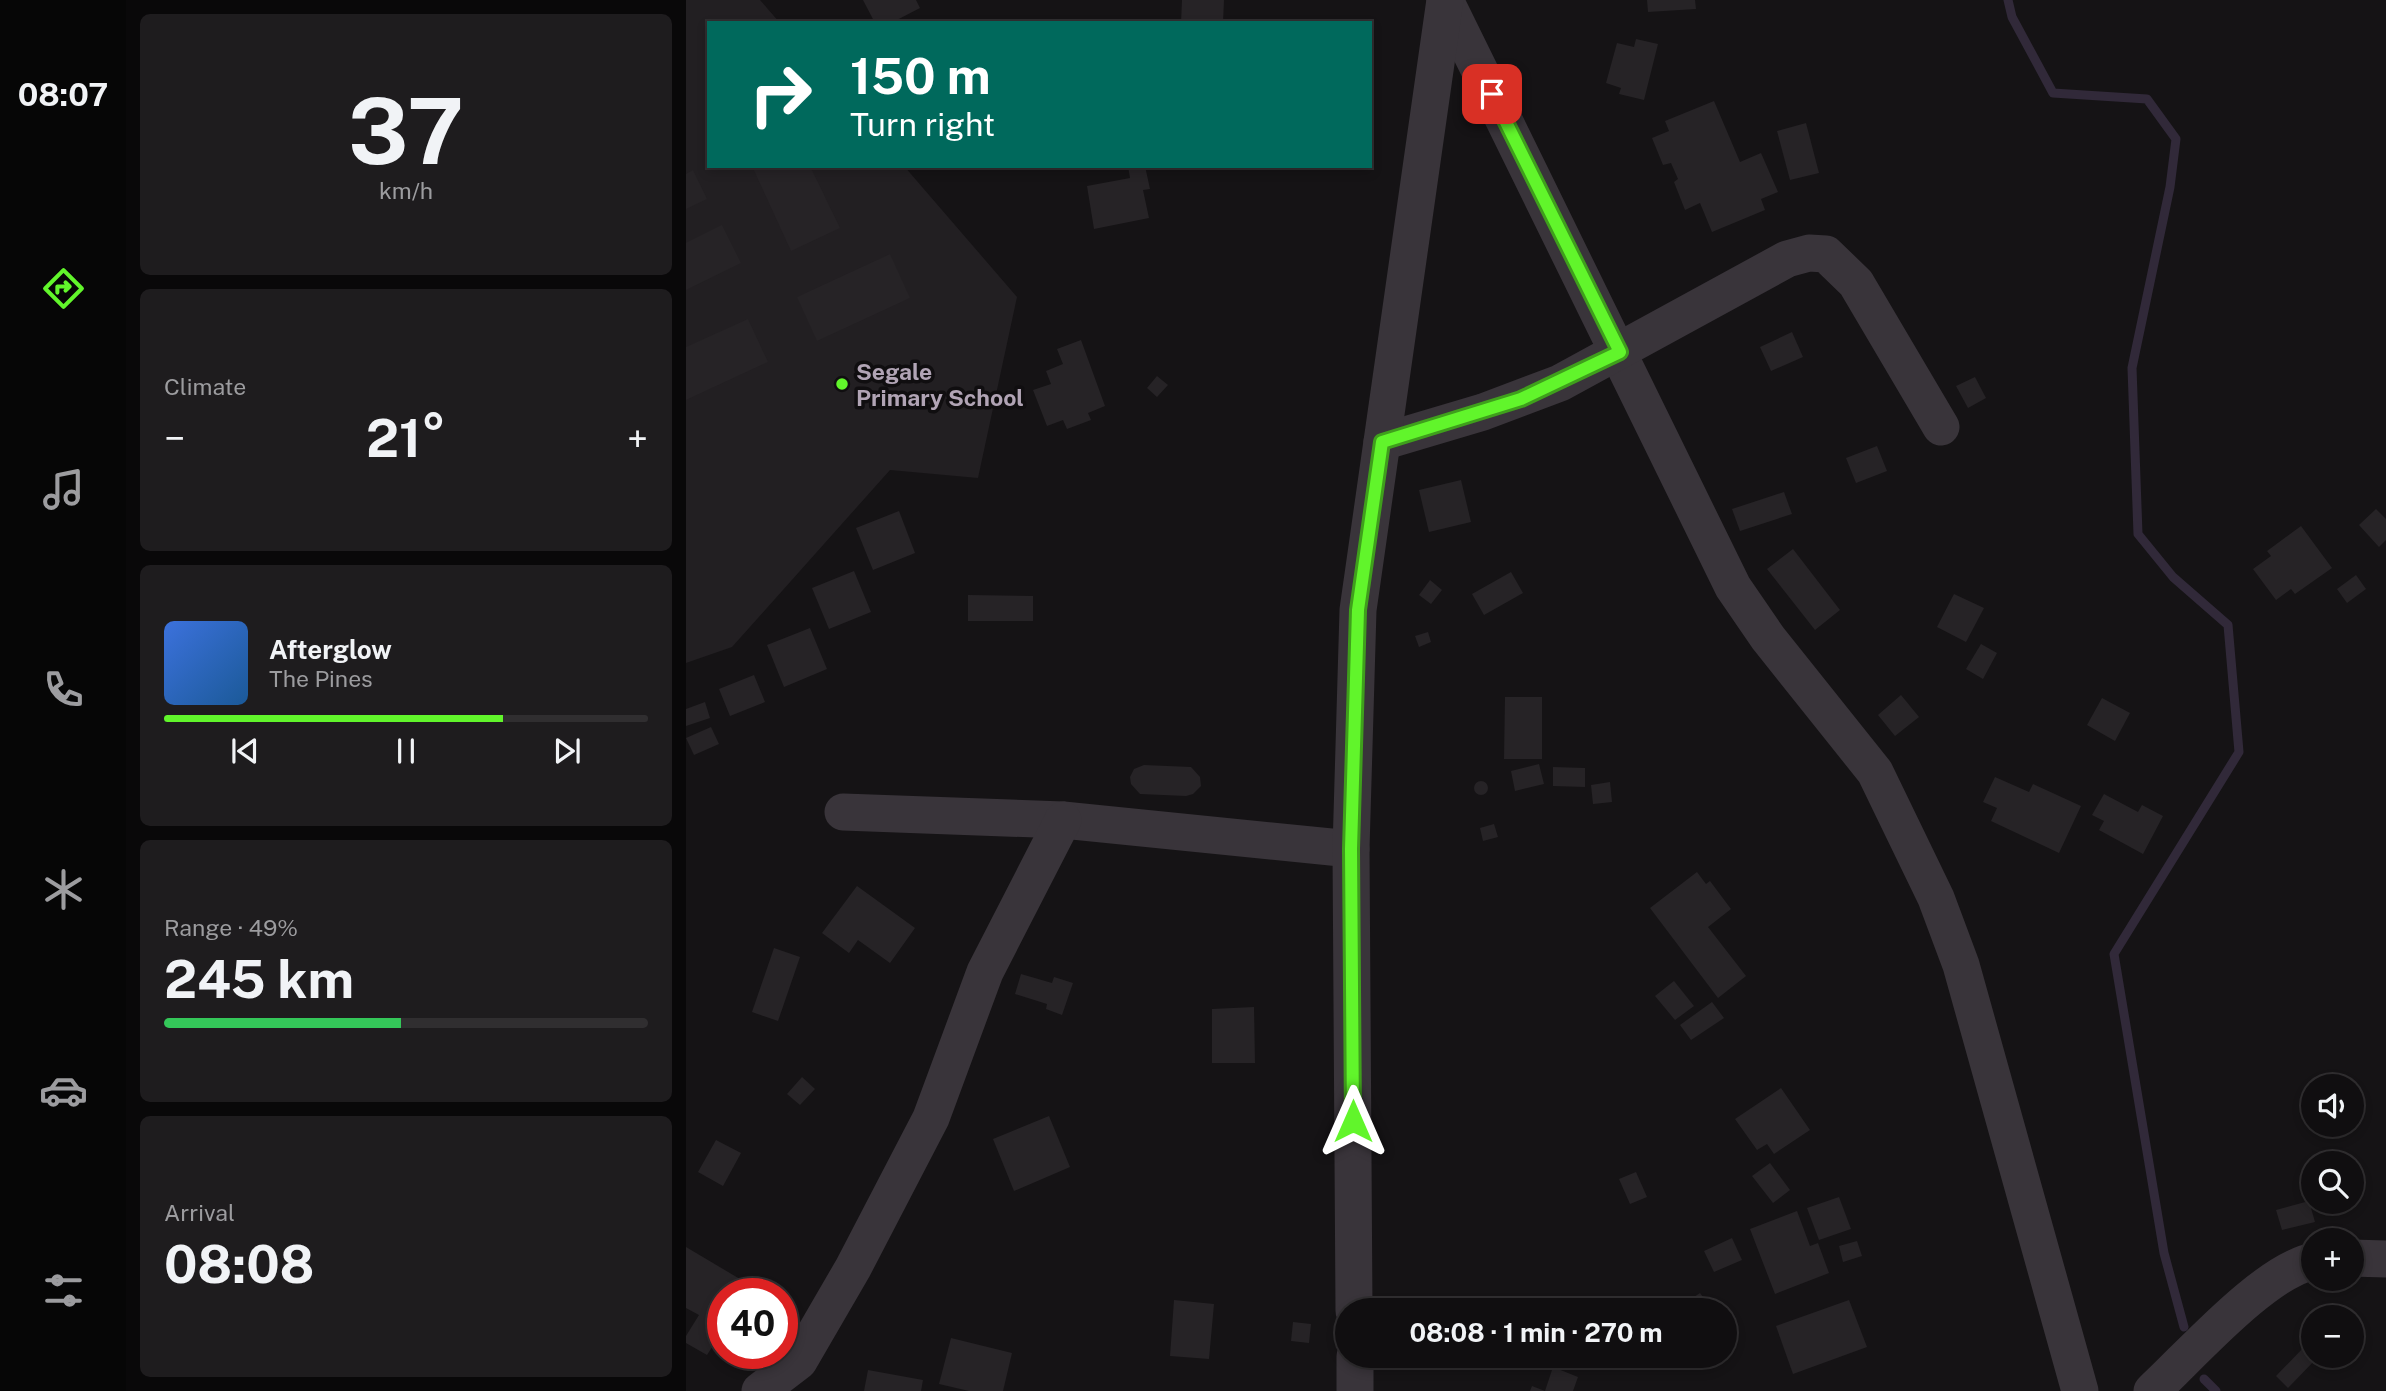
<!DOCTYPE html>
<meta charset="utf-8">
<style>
:root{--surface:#100e10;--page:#1e1c1e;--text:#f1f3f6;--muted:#9c9c9f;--line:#302e30;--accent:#61f52b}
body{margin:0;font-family:"Public Sans",sans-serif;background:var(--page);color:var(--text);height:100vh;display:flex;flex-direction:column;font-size:26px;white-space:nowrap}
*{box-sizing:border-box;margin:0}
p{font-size:23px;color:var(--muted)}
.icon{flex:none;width:38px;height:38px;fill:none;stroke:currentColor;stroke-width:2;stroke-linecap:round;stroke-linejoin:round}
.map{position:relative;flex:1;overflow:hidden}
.panel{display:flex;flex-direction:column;gap:14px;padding:14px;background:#090809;width:560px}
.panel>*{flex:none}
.top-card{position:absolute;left:21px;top:21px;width:665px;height:147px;border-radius:0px;box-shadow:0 4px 10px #0003,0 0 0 2px var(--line);background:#00695c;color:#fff;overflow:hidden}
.fabs{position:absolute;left:1615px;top:1074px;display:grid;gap:14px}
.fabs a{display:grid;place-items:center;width:63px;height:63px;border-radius:50%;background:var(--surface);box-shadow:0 4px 10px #0003,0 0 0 2px var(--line);font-size:35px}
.speed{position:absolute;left:21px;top:1278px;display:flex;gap:14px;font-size:35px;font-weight:700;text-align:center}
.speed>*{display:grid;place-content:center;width:91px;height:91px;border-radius:50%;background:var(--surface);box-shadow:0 4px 10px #0003,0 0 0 2px var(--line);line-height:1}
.speed .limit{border:10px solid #d22;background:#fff;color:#111}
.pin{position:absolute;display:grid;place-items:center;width:60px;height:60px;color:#fff;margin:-30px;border-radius:14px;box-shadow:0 4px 10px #0006}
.me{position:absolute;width:77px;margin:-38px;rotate:0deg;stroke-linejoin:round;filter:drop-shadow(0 0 5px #0008)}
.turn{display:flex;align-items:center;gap:24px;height:147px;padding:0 28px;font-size:32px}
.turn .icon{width:91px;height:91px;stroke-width:2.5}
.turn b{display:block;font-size:49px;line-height:60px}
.big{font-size:52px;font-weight:700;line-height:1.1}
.panel .tile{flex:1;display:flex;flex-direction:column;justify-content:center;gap:10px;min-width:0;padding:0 24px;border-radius:10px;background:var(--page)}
.panel .dial{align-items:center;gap:0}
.dial b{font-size:91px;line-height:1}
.song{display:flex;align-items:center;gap:21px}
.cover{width:84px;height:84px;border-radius:10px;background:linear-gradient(135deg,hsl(220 70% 55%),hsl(210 70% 35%))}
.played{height:7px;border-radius:4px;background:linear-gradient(90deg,var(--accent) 70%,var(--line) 70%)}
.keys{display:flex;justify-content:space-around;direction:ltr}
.heat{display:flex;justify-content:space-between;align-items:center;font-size:38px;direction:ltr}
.charge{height:10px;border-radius:5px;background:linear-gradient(90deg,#34c759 49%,var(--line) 0)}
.trip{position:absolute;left:649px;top:1298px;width:402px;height:70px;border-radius:35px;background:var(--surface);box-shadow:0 4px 10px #0003,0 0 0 2px var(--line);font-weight:700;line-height:70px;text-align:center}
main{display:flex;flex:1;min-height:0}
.dock{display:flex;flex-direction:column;width:126px;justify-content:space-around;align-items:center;background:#060606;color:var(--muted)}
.dock .icon{width:49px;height:49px}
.dock .current{color:var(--accent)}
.dock b{font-size:32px;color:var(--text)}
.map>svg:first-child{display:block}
.built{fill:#221f22}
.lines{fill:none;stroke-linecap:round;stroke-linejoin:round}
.stream{stroke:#312939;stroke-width:9}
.building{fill:#262326}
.minor{stroke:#39343a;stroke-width:37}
.route-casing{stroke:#3f9f1c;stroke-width:18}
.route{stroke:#61f52b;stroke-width:12}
.poi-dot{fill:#61f52b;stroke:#100e10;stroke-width:2.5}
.labels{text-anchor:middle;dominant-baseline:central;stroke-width:7;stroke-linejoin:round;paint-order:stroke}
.poi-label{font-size:23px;font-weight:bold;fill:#b1a4b5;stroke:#100e10;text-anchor:start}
</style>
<main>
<nav class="dock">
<b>08:07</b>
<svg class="icon current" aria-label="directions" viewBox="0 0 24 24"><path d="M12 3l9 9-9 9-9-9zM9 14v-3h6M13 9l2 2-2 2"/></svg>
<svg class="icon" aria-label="music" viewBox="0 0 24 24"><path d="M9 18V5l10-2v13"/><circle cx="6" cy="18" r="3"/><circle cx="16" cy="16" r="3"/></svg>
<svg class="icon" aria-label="phone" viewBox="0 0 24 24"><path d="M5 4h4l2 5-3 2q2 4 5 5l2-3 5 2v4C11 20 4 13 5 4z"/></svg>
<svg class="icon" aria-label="climate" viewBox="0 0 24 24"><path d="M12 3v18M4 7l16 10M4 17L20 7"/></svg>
<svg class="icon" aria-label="car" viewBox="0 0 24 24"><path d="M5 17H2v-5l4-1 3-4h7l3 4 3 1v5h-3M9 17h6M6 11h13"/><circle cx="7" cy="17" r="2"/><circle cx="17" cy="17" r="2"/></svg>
<svg class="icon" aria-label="filters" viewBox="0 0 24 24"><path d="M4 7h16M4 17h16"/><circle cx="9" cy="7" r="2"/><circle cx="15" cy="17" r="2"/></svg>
</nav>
<section class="panel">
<div class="tile dial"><b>37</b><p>km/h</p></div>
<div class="tile"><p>Climate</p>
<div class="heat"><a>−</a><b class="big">21°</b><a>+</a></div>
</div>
<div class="tile">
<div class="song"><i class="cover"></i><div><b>Afterglow</b><p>The Pines</p></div></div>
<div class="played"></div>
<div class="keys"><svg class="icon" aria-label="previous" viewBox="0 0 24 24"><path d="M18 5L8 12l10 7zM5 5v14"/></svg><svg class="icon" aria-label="pause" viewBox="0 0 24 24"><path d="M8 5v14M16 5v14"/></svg><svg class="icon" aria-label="next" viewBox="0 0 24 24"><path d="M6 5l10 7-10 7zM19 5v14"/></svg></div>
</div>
<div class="tile"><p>Range · 49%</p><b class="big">245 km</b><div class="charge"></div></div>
<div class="tile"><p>Arrival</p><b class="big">08:08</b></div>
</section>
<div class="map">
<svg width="1700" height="1391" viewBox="0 0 1700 1391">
<rect width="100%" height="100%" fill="#151315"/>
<!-- built -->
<polygon class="built" points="0,0 74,0 94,23 23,23 23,166 218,166 331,297 292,478 204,470 46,647 0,663"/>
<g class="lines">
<!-- stream -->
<g class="stream">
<polyline points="1322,0 1326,17 1367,93 1461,99 1490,139 1484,187 1446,368 1452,534 1487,577 1542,625 1553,752 1428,954 1478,1253 1498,1327"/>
<polyline points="1518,1379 1530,1391"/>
</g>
</g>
<!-- building -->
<g class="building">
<polygon points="177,0 230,0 234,8 205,23 189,23"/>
<polygon points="496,0 538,0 537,23 495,23"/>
<polygon points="961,0 1009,0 1010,9 962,12"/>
<polygon points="950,39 972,44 958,100 933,94 935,88 920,83 931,43 948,47"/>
<polygon points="1028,101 1054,162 1075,153 1092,192 1075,199 1079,210 1026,232 1014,203 999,210 988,182 992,179 985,163 977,165 966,138 983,131 979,121"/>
<polygon points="1120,123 1133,173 1104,180 1091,131"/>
<polygon points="66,166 124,166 154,228 105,251"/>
<polygon points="442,166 459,166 464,189 457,190 463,218 408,229 401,186 444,178"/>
<polygon points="7,170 21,199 0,209 0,174"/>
<polygon points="36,225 55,263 0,290 0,243"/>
<polygon points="204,254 224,298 131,341 111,297"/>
<polygon points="62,319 82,362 0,400 0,347"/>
<polygon points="1106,332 1117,357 1085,371 1074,347"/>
<polygon points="395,340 419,406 402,413 405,420 381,429 377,420 361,426 347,390 365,384 360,371 377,364 371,349"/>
<polygon points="471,376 482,385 471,397 461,388"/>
<polygon points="1289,377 1300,398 1282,408 1270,386"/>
<polygon points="1191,446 1201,471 1170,483 1160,458"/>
<polygon points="775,480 785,522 743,532 733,490"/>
<polygon points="1098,492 1106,514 1054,531 1046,509"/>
<polygon points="1690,509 1700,519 1700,540 1693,547 1673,525"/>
<polygon points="213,511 229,553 187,570 170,528"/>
<polygon points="1615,526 1646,568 1609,594 1605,589 1590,600 1567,569 1585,556 1581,551"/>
<polygon points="1107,549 1154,610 1129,630 1081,569"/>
<polygon points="168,571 185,612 143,629 126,588"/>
<polygon points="825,572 837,593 798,615 786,594"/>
<polygon points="1670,575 1680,589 1661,603 1651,589"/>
<polygon points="744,580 756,590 745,604 733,595"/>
<polygon points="1268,594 1298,608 1280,642 1251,627"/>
<polygon points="282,595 347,596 347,621 282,621"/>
<polygon points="124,628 141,669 98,687 81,645"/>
<polygon points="742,632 745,642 733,647 729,636"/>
<polygon points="1295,644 1311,653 1297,679 1280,669"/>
<polygon points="68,675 79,702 44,716 33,689"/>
<polygon points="1215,695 1233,717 1209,736 1192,715"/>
<polygon points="819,697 856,697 856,759 818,759"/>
<polygon points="1416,698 1444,713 1429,741 1401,725"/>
<polygon points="19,702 24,718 0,726 0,709"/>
<polygon points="25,727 33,744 8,755 0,738"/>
<polygon points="853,764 858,784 829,791 825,771"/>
<polygon points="458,765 505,767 514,777 515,786 507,794 500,796 454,794 445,784 444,777 448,769"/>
<polygon points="867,767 899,768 899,787 867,786"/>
<polygon points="1309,777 1343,792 1347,784 1395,806 1373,853 1305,821 1311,808 1297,802"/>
<circle cx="795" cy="788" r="7"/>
<polygon points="924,782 926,802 907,804 905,785"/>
<polygon points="1418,794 1452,812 1456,805 1477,816 1457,854 1413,830 1418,821 1406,815"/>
<polygon points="808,824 812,837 797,841 794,828"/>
<polygon points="1011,872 1020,884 1024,881 1045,909 1022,927 1060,976 1032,998 964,908"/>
<polygon points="171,886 229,928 204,963 172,940 163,953 136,933"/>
<polygon points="88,948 114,957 92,1021 66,1012"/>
<polygon points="335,974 366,983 368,977 387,983 376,1015 360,1009 361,1004 329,994"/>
<polygon points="988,981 1008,1006 989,1020 969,996"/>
<polygon points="1026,1002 1038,1018 1005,1040 994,1025"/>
<polygon points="568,1007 569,1063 526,1063 526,1009"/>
<polygon points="116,1077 129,1089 114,1105 101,1094"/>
<polygon points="1095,1088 1124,1130 1088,1154 1081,1144 1071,1150 1049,1119"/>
<polygon points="363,1116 384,1167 328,1191 307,1139"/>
<polygon points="30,1140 55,1153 37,1186 12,1172"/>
<polygon points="1084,1163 1104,1190 1087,1203 1066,1176"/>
<polygon points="950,1172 961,1197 944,1204 933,1179"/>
<polygon points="1153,1197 1165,1229 1133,1240 1121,1208"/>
<polygon points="1623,1201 1629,1222 1596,1230 1590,1210"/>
<polygon points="1111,1211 1124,1246 1132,1243 1143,1273 1089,1294 1064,1229"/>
<polygon points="1046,1238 1056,1260 1028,1272 1018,1251"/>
<polygon points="1171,1241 1176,1256 1157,1262 1153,1246"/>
<polygon points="0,1247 64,1285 59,1293 37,1293 37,1330 21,1355 0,1343 0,1336 13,1315 0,1308"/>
<polygon points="1014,1293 1023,1305 1009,1311 1002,1301"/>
<polygon points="488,1300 528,1304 523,1359 484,1356"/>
<polygon points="1163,1300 1181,1347 1107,1374 1090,1326"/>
<polygon points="607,1322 625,1324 623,1343 605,1341"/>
<polygon points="265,1338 326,1353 317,1391 283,1391 253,1384"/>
<polygon points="1619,1346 1631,1358 1602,1388 1590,1376"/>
<polygon points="867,1367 892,1377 887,1391 844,1391 846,1386 859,1391"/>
<polygon points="182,1370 237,1380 235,1391 178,1391"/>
</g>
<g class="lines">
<!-- minor -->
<g class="minor">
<polyline points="759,0 1047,587 1082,638 1189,772 1250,898 1275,965 1394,1391"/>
<polyline points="696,442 797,412 874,383 1101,259 1123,253 1140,254 1170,283 1255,427"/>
<polyline points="157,812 377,820 665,849"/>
<polyline points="1666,1258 1700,1259"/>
<polyline points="668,1311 665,849 672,610 759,0"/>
<polyline points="669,1356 669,1391"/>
<polyline points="74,1391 113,1361 167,1268 245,1118 299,972 377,820"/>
<path d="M 1466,1391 C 1504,1356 1578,1271 1628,1261"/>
</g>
</g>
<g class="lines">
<defs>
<polyline id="route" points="667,1121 665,849 672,610 696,442 835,399 934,352 806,94"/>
</defs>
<!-- route casing -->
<use href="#route" class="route-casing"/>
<!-- route -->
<use href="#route" class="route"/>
</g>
<!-- markers -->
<circle class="poi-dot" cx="156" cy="384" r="7"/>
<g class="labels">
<!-- poi labels -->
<g class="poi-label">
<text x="170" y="371">Segale<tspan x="170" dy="26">Primary School</tspan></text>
</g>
</g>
</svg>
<div class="fabs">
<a><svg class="icon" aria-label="sound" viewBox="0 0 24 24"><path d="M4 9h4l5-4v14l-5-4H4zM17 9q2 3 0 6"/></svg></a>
<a><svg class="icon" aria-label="search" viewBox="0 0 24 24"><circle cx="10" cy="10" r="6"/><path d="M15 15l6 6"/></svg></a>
<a>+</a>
<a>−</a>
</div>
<div class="speed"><div class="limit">40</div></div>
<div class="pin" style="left:806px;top:94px;background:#d93025"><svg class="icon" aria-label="arrive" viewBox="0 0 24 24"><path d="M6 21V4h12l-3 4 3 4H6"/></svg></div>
<svg class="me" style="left:667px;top:1121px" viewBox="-20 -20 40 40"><path d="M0-17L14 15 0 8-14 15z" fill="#61f52b" stroke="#fff" stroke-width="4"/></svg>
<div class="trip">08:08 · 1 min · 270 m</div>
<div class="top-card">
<div class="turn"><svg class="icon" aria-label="right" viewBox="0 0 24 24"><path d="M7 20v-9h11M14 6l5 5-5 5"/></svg><div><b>150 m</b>Turn right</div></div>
</div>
</div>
</main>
